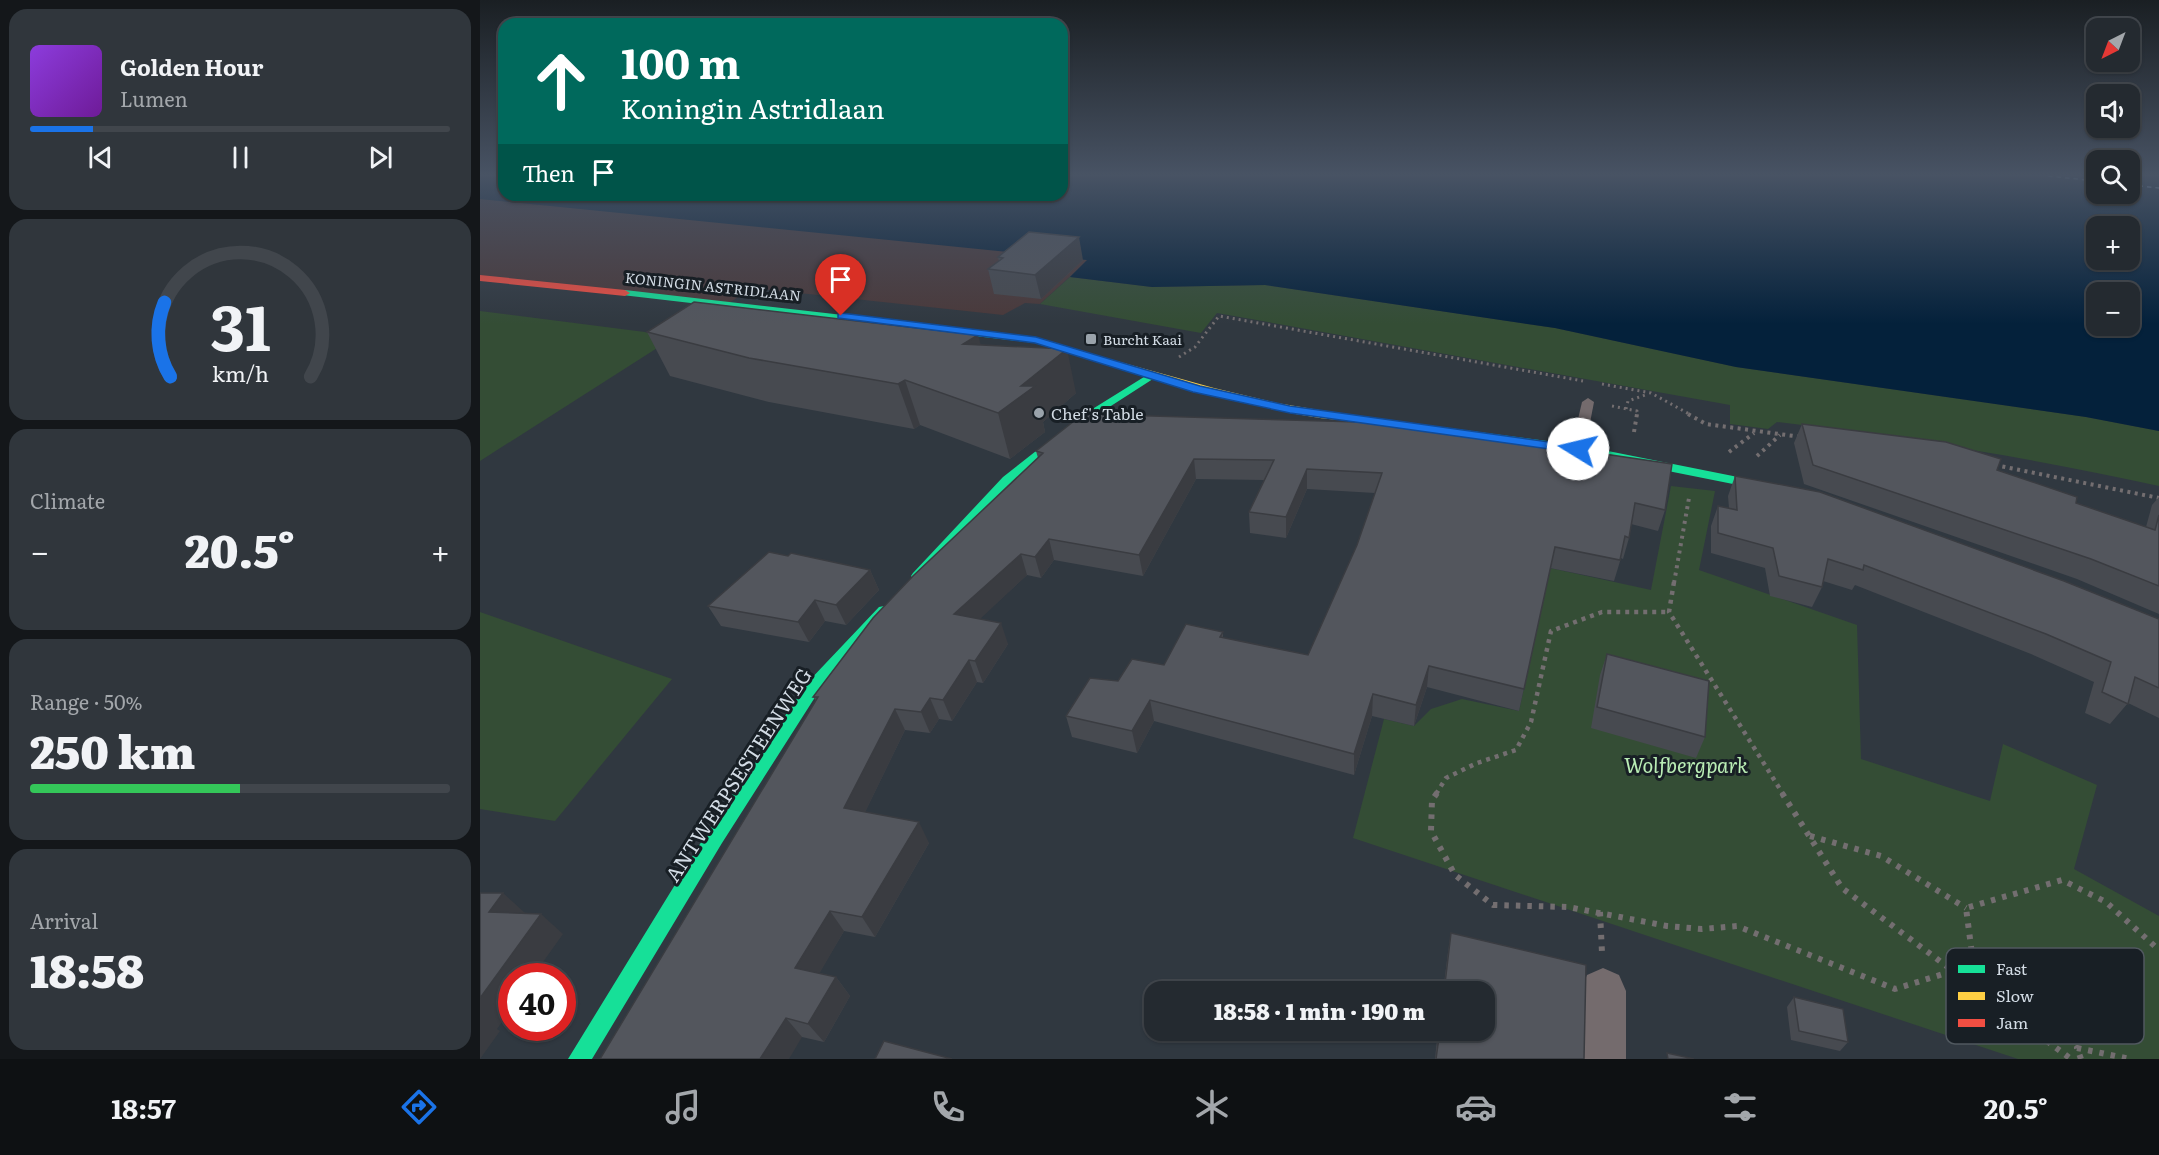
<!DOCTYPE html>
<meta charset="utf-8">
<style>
:root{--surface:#242a30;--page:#30363c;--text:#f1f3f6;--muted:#a3a7ab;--line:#41464c;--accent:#1a73e8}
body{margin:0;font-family:Literata,serif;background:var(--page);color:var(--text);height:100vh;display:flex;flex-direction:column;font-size:22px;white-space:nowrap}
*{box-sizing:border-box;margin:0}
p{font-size:20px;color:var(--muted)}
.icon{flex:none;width:33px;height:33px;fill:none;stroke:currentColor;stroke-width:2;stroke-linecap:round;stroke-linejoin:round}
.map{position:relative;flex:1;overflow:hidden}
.drawer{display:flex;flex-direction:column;gap:9px;padding:9px;background:#14171a;width:480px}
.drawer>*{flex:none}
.hud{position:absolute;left:18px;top:18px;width:570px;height:183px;border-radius:18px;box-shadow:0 2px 4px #0004,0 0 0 2px var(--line);background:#00695c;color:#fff;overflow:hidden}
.needle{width:39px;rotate:222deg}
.buttons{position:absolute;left:1606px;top:18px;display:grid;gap:12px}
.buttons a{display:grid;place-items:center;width:54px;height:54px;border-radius:12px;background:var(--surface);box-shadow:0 2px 4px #0004,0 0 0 2px var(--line);font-size:30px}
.speed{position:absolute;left:18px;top:963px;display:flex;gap:12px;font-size:30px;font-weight:700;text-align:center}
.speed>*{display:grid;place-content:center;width:78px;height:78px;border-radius:50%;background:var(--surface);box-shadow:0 2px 4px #0004,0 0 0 2px var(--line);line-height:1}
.speed .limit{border:9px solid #d22;background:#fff;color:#111}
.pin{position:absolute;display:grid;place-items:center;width:51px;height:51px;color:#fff;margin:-62px -26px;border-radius:50% 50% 50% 0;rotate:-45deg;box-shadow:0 0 6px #0007}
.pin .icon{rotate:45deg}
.me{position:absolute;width:66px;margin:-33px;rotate:279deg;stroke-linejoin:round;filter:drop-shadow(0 0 4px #0008)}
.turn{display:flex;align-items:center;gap:21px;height:126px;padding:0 24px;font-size:27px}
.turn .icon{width:78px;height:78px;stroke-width:2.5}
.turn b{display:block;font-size:42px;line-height:51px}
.then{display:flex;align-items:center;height:57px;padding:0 24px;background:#0003;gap:12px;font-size:22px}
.big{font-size:45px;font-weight:800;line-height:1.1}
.drawer .tile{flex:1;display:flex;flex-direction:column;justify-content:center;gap:9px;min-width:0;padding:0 21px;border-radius:18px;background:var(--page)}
.drawer .dial{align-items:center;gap:0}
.dial svg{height:156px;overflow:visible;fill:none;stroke:var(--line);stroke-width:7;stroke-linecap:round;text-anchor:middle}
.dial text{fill:var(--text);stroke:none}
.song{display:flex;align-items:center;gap:18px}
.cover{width:72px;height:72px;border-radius:9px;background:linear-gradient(135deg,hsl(270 70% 55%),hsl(280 70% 35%))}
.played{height:6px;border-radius:3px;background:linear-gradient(90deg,var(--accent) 15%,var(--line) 15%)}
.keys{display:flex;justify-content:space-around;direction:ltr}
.heat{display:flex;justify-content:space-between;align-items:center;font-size:33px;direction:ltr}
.charge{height:9px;border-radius:4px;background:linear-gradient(90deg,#34c759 50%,var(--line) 0)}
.trip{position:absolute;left:664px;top:981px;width:351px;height:60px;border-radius:18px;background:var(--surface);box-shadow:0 2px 4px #0004,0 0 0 2px var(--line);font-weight:800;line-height:60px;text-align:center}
.tabs{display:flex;height:96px;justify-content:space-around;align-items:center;background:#0e1113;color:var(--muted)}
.tabs .icon{width:42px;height:42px}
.tabs .current{color:var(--accent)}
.tabs b{font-size:27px;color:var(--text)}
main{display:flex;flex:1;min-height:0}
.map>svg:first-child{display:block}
.industrial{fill:#4a393a}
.green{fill:#344d35}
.water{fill:#04213b;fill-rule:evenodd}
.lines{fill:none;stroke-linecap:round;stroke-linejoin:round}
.ferry{stroke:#a1cff8;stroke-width:1.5;stroke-dasharray:4.5 4;stroke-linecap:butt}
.path-far3{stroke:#736e70;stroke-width:3;stroke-dasharray:2 4;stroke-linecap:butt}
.path-far2{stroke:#736e70;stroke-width:4;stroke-dasharray:3 4.5;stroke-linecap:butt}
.path-far1{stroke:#736e70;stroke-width:4.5;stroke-dasharray:4 5;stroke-linecap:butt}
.path{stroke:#736e70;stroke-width:6;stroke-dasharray:4.5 7;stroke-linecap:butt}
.lane{fill:#746b6d;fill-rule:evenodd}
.street{fill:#746b6d;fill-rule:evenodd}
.fast{fill:#16e098;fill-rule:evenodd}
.slow{fill:#ffcf43;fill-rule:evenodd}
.jam{fill:#f24e42;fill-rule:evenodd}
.wall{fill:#474a50}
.shaded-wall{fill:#3a3c41}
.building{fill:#53565d;stroke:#3a3c41;stroke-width:1.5}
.route{fill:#1a73e8;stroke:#114b97;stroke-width:1.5}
.poi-dot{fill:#9aa3ab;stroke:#181f25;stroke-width:2}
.labels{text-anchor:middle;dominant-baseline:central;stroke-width:6;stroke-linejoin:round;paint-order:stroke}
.far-street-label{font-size:14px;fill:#d3dce5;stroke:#181f25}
.far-poi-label{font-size:14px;fill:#d3dce5;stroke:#181f25;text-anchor:start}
.poi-label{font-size:16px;fill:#d3dce5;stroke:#181f25;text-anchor:start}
.near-park-label{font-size:20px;font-style:italic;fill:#baeeb5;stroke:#181f25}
.near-street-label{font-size:20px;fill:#d3dce5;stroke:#181f25}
.key{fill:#181f25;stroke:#50585f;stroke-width:1.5}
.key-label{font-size:16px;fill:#d3dce5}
</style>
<main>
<section class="drawer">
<div class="tile">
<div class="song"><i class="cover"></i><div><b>Golden Hour</b><p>Lumen</p></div></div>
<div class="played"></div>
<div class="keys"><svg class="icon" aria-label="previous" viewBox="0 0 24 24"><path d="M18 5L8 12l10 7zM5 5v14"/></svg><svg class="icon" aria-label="pause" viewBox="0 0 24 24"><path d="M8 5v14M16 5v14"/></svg><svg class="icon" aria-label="next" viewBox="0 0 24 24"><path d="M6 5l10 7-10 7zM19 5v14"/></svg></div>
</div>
<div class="tile dial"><svg viewBox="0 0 100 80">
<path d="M14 69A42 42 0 1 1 86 69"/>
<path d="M14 69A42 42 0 0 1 11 31" stroke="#1a73e8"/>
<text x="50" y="56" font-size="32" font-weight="700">31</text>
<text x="50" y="72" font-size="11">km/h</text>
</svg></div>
<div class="tile"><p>Climate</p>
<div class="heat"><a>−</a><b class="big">20.5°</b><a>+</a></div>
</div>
<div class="tile"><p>Range · 50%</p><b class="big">250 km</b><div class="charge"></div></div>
<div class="tile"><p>Arrival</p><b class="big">18:58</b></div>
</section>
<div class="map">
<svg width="1679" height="1059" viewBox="0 0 1679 1059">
<rect width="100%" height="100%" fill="#303840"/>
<!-- industrial -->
<polygon class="industrial" points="0,199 419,239 608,260 560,304 545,303 523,315 273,288 247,304 0,278"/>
<!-- green -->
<g class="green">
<path d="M 590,277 L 672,287 L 785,285 L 1075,328 L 1256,367 L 1606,417 L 1679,431 L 1679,486 C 1552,458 1426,438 1297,422 L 1288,429 L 1250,424 L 1250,405 L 737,313 L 721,333 L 560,304 Z"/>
<polygon points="0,311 196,336 0,461"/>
<polygon points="1191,486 1235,491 1219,570 1377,625 1381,759 1510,801 1523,744 1617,785 1594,869 1679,916 1679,1059 1538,1059 873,838 904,719 934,726 951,709 982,699 1039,711 1070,568 1171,590"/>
<polygon points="0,612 192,679 75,821 0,809"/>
</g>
<!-- water -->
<path class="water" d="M 0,176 L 24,176 L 24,195 L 582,195 L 582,176 L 1617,176 L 1617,194 L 1650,194 L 1650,176 L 1679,176 L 1679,431 L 1606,417 L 1256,367 L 1075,328 L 785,285 L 672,287 L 590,277 L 607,260 L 0,199 ZM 1617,226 L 1650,226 L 1650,260 L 1617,260 ZM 1617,292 L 1650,292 L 1650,326 L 1617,326 Z"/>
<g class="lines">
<!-- ferry -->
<g class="ferry">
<polyline points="1568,176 1617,181"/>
<polyline points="1650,185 1679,188"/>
</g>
<!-- path-far3 -->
<g class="path-far3">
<polyline points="699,357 715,347 739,316 1103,381"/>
<polyline points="1122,384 1171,393 1211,415"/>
<polyline points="1132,406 1157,411 1156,415"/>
<polyline points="1146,409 1148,401 1168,394"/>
</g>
<!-- path-far2 -->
<g class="path-far2">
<polyline points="1208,414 1226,424 1321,437"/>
<polyline points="1154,432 1157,414"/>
<polyline points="1249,452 1274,433"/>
<polyline points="1277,456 1300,435"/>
<polyline points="1515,465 1679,498"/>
<polyline points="1194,583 1209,498"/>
</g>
<!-- path-far1 -->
<g class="path-far1">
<polyline points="1194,582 1189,612 1303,794"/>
<polyline points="956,794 966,778 997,763 1036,750 1051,722 1071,631 1122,612 1189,612"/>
</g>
<!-- path -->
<g class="path">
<polyline points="957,793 952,800 951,831 975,875 1013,905 1088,907 1187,926 1222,929 1257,926 1415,989 1473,971 1492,954 1486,908 1582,880 1626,902 1679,950"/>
<polyline points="1302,793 1362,888 1591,1059"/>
<polyline points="1330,836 1401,856 1486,908"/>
<polyline points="1120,912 1122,953"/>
<polyline points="1601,1059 1597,1048 1650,1059"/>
</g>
<!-- lane -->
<polygon class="lane" points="1108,398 1114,402 1105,449 1098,453 1091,449 1102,402"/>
<!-- street -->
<polygon class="street" points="1123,968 1139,975 1146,991 1146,1059 1098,1059 1100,991 1107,975"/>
<!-- fast -->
<g class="fast">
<polygon points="145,290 556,337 609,355 604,358 555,343 142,295 140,293"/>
<polygon points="672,372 676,373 676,377 606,422 531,483 443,579 433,579 431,576 433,573 523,477 598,418"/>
<polygon points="863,414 1098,445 1298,485 1304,489 1298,493 1098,453 859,419 859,415"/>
<polygon points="404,606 409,607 411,611 409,615 339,691 242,843 112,1059 88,1059 228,831 327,683 399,607"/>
</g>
<!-- slow -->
<path class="slow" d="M 604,352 L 734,388 L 797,403 L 863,414 L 869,417 C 851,432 634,367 600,357 L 600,353 Z"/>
<!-- jam -->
<polygon class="jam" points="0,275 145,290 150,293 145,296 0,281"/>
</g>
<!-- wall -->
<g class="wall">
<polygon points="518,257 603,260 561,299 514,294 508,269 519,261"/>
<polygon points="167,332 501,345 596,393 563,422 565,432 530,459 440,425 434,429 289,402 190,376"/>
<polygon points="879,422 1185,510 1178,531 1151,524 1149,538 1143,559 1141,558 1134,581 1070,568 1039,711 947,687 934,726 892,716 874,775 674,721 657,753 592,737 586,716 638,681 684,665 743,632 743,638 828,655 877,545 895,493 827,489 806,538 770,533 769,512 784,480 716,479 663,576 574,560 561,578 547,575 499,619 528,644 503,683 497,682 472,721 459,719 450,733 425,730 385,812 449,843 395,937 364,931 339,973 356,977 370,996 344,1042 322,1037 120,1059 336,701 333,697 558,458 556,451"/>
<polygon points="1322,424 1517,470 1596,503 1666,527 1672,505 1679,497 1679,614 1597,579 1324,484 1314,443"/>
<polygon points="1255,476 1679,619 1679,718 1648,703 1630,724 1605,713 1614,682 1551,654 1375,585 1372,590 1343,581 1342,587 1332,607 1290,596 1285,568 1231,553 1231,526 1238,506 1249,508 1248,496"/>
<polygon points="308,556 390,570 399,590 366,625 345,621 329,642 241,626 228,606"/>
<polygon points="1127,654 1225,737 1216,758 1111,728 1120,675"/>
<polygon points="971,933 1104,1059 955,1059 958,1030 1005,1030 1005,992 963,992 968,952"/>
<polygon points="1314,997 1368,1042 1360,1051 1311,1040 1307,1007"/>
</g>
<!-- shaded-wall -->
<g class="shaded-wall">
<polygon points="599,237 603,260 561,299 555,275"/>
<polygon points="498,335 510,378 483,344"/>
<polygon points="587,349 596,393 563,422 565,432 530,459 518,413 541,386"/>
<polygon points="425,380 440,425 434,429 418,384"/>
<polygon points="714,459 716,479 663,576 659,555"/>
<polygon points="827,469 827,489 806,538 806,517"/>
<polygon points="569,539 574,560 561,578 555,557"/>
<polygon points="541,554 547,575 482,636 474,614"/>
<polygon points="390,570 399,590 366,625 356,605"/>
<polygon points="335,600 345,621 329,642 318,622"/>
<polygon points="521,623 528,644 503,683 495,661"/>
<polygon points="489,660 497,682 472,721 463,700"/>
<polygon points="949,666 947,687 934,726 936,705"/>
<polygon points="893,694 892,716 874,775 874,754"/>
<polygon points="450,698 459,719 450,733 441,712"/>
<polygon points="670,700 674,721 657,753 652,731"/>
<polygon points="415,709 425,730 377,829 364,808"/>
<polygon points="439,822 449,843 395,937 382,917"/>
<polygon points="23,893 45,913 9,912"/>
<polygon points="350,911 364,931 331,988 315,968"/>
<polygon points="61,914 83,934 53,976 32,976 32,1008 17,1029 20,1031 0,1059 0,998"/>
<polygon points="356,977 370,996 344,1042 328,1024"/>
<polygon points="306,1018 322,1037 309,1059 280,1059"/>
</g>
<!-- building -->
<g class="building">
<polygon points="549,232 599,237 555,275 508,269 523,258 518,257"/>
<polygon points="214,302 498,335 483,344 587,349 541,386 555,386 518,413 425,380 418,384 269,358 167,332"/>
<polygon points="603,414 879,422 879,418 1192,464 1185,510 1155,503 1149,538 1145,536 1140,560 1075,547 1044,689 949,666 936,705 893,694 874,754 670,700 652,731 586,716 610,678 638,681 652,659 684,665 706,624 743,632 740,637 828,655 877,545 902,473 827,469 806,517 769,512 794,460 714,459 659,555 569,539 555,557 541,554 474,614 521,623 495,661 489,660 463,700 450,698 441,712 415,709 364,808 439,822 382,917 350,911 315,968 356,977 328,1024 306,1018 280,1059 120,1059 338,697 333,697 393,618 433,576 563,453 556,451"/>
<polygon points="1322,424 1466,442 1521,459 1517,470 1597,497 1596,503 1675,530 1679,515 1679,586 1611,559 1333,465"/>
<polygon points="1255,476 1340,492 1584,581 1679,619 1679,688 1655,677 1648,704 1622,692 1631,662 1566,634 1384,565 1383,570 1348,559 1342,587 1299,576 1293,548 1238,533 1238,506 1257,510"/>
<polygon points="289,552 308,556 311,553 390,570 356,605 335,600 318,622 228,606"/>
<polygon points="1127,654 1229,681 1225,737 1117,707"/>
<polygon points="0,893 23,893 9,912 61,914 0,998"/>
<polygon points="971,933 1106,965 1104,1059 956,1059 960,1030 1005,1030 1005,992 964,992"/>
<polygon points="1314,997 1363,1009 1368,1042 1319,1031"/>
<polygon points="404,1041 472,1059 395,1059"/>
<polygon points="1187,1053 1214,1059 1188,1059"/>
</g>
<!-- sky -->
<linearGradient id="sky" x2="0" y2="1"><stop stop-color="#1a1f23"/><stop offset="0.54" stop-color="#485364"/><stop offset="1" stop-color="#485364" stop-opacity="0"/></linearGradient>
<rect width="1679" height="324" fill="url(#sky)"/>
<!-- route -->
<polygon class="route" points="361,313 556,337 720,386 810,406 1098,446 1105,449 1098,453 810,413 713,392 555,343 358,318 358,314"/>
<!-- markers -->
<g class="poi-dot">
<rect x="605" y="333" width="12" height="12" rx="3"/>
<circle cx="559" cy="413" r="6"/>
</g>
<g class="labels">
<!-- far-street labels -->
<g class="far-street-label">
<text transform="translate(233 286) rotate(6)">KONINGIN ASTRIDLAAN</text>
</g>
<!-- far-poi labels -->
<g class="far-poi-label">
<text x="623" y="339">Burcht Kaai</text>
</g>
<!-- poi labels -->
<g class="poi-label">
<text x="571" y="413">Chef's Table</text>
</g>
<!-- near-park labels -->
<g class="near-park-label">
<text x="1206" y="764">Wolfbergpark</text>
</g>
<!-- near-street labels -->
<g class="near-street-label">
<text transform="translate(257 774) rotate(-57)">ANTWERPSESTEENWEG</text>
</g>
</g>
<!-- legend -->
<rect x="1466" y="948" width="198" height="96" rx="9" class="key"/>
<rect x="1478" y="965" width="27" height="8" fill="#16e098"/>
<rect x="1478" y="992" width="27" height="8" fill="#ffcf43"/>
<rect x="1478" y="1019" width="27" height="8" fill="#f24e42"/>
<g class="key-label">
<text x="1516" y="975">Fast</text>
<text x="1516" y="1002">Slow</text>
<text x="1516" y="1029">Jam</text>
</g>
</svg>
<div class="buttons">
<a><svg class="needle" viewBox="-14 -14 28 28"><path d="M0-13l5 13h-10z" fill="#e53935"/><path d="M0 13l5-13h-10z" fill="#a3a7ab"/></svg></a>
<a><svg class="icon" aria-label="sound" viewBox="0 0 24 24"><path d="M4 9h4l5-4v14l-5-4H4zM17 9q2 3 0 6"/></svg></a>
<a><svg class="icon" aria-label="search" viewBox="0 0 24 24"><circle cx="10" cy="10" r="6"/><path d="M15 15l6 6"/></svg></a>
<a>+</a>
<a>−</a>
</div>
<div class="speed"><div class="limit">40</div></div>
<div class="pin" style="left:361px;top:316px;background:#d93025"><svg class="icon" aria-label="arrive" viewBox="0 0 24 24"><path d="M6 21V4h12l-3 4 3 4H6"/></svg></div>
<svg class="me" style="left:1098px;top:449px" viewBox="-20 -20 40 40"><circle r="19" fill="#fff"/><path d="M0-13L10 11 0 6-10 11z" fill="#1a73e8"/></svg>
<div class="trip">18:58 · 1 min · 190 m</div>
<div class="hud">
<div class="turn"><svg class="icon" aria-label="ahead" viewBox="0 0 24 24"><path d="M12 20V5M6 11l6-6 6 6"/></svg><div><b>100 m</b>Koningin Astridlaan</div></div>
<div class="then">Then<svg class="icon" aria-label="arrive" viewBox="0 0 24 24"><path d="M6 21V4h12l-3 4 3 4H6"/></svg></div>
</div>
</div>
</main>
<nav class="tabs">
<b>18:57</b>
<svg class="icon current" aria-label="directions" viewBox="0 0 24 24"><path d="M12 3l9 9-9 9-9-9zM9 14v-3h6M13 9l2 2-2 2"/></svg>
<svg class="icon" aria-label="music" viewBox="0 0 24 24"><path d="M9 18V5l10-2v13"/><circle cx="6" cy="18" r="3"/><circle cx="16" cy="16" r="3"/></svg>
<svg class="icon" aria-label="phone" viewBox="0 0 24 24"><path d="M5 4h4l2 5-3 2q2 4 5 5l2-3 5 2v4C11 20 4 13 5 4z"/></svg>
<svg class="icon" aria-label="climate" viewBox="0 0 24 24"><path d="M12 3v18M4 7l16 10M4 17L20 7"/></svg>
<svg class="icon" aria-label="car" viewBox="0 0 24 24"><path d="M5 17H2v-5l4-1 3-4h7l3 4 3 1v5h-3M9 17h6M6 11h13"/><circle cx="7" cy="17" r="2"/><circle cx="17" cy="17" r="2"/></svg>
<svg class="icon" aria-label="filters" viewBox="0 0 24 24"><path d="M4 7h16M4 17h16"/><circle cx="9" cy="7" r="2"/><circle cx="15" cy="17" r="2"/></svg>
<b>20.5°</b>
</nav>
